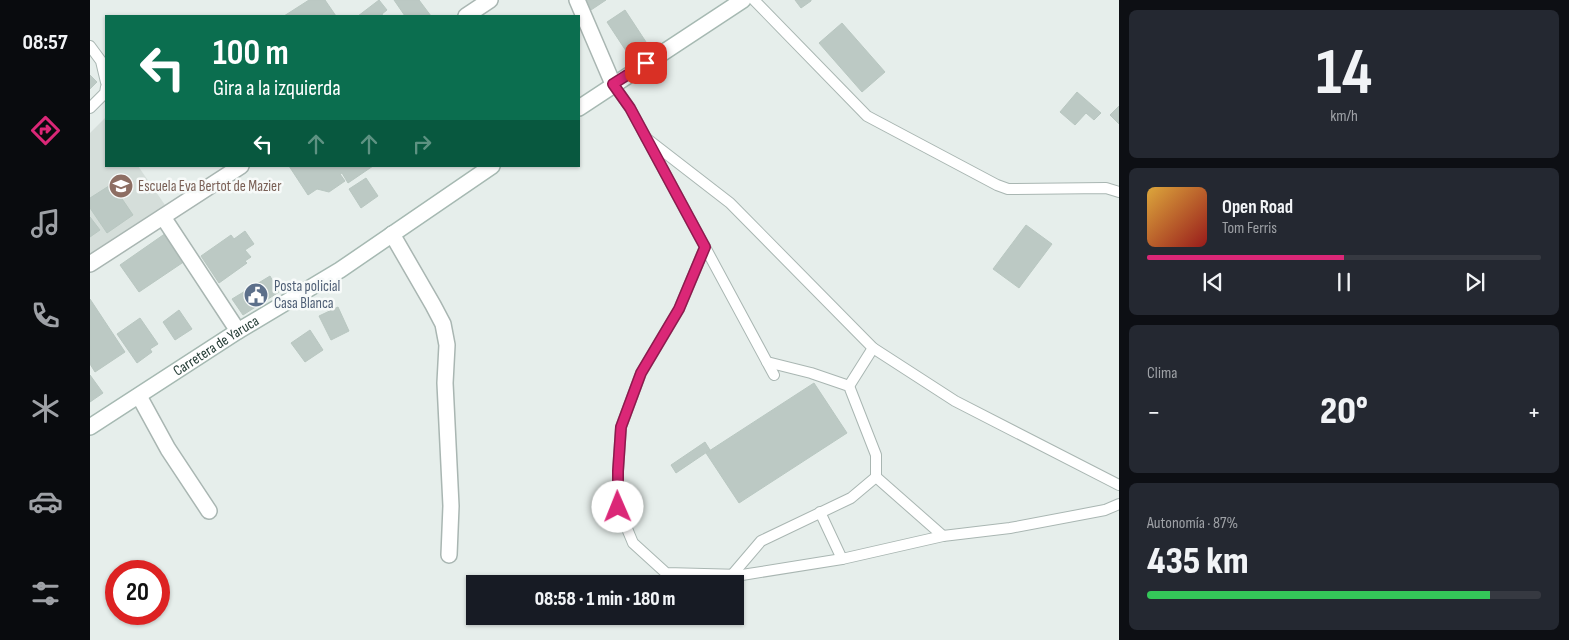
<!DOCTYPE html>
<html lang="es">
<meta charset="utf-8">
<style>
:root{--surface:#171b24;--page:#242831;--text:#f1f3f6;--muted:#9ea1a6;--line:#363941;--accent:#db2777}
body{margin:0;font-family:"Sofia Sans Condensed",sans-serif;background:var(--page);color:var(--text);height:100vh;display:flex;flex-direction:column;font-size:19px;white-space:nowrap}
*{box-sizing:border-box;margin:0}
p{font-size:16px;color:var(--muted)}
.icon{flex:none;width:28px;height:28px;fill:none;stroke:currentColor;stroke-width:2;stroke-linecap:round;stroke-linejoin:round}
.map{position:relative;flex:1;overflow:hidden}
.drawer{display:flex;flex-direction:column;gap:10px;padding:10px;background:#0d0f14;width:450px}
.drawer>*{flex:none}
.hud{position:absolute;left:15px;top:15px;width:475px;height:152px;border-radius:0px;box-shadow:0 1px 4px #0004;background:#0b6e4f;color:#fff;overflow:hidden}
.speed{position:absolute;left:15px;top:560px;display:flex;gap:10px;font-size:25px;font-weight:700;text-align:center}
.speed>*{display:grid;place-content:center;width:65px;height:65px;border-radius:50%;background:var(--surface);box-shadow:0 1px 4px #0004;line-height:1}
.speed .limit{border:8px solid #d22;background:#fff;color:#111}
.pin{position:absolute;display:grid;place-items:center;width:42px;height:42px;color:#fff;margin:-21px;border-radius:10px;box-shadow:0 2px 8px #0006}
.me{position:absolute;width:55px;margin:-28px;rotate:359deg;stroke-linejoin:round;filter:drop-shadow(0 0 4px #0008)}
.turn{display:flex;align-items:center;gap:18px;height:105px;padding:0 25px;font-size:22px}
.turn .icon{width:65px;height:65px;stroke-width:2.5}
.turn b{display:block;font-size:35px;line-height:42px}
.lanes{display:flex;align-items:center;height:48px;padding:0 25px;background:#0003;justify-content:center;gap:25px;direction:ltr}
.lanes .off{opacity:.35}
.big{font-size:38px;font-weight:800;line-height:1.1}
.drawer .widget{flex:1;display:flex;flex-direction:column;justify-content:center;gap:8px;min-width:0;padding:0 18px;border-radius:8px;background:var(--page)}
.drawer .dial{align-items:center;gap:0}
.dial b{font-size:65px;line-height:1}
.song{display:flex;align-items:center;gap:15px}
.cover{width:60px;height:60px;border-radius:8px;background:linear-gradient(135deg,hsl(40 70% 55%),hsl(0 70% 35%))}
.played{height:5px;border-radius:2px;background:linear-gradient(90deg,var(--accent) 50%,var(--line) 50%)}
.keys{display:flex;justify-content:space-around;direction:ltr}
.heat{display:flex;justify-content:space-between;align-items:center;font-size:28px;direction:ltr}
.charge{height:8px;border-radius:4px;background:linear-gradient(90deg,#34c759 87%,var(--line) 0)}
.trip{position:absolute;left:376px;top:575px;width:278px;height:50px;border-radius:0px;background:var(--surface);box-shadow:0 1px 4px #0004;font-weight:800;line-height:50px;text-align:center}
main{display:flex;flex:1;min-height:0}
.tabs{display:flex;flex-direction:column;width:90px;justify-content:space-around;align-items:center;background:#090b0e;color:var(--muted)}
.tabs .icon{width:35px;height:35px}
.tabs .active{color:var(--accent)}
.tabs b{font-size:22px;color:var(--text)}
.map>svg:first-child{display:block}
.built{fill:#d5deda}
.building{fill:#bcc9c4;stroke:#b9c7c1}
.lines{fill:none;stroke-linecap:round;stroke-linejoin:round}
.lane-casing{stroke:#a9b6b2;stroke-width:12}
.street-casing{stroke:#a9b6b2;stroke-width:18}
.secondary-casing{stroke:#a6b9b2;stroke-width:18}
.lane{stroke:#fff;stroke-width:10}
.street{stroke:#fff;stroke-width:15}
.secondary{stroke:#fff;stroke-width:15}
.route-casing{stroke:#8e194d;stroke-width:12}
.route{stroke:#db2777;stroke-width:9}
.labels{text-anchor:middle;dominant-baseline:central;stroke-width:5;stroke-linejoin:round;paint-order:stroke}
.education-label{font-size:15px;fill:#785e54;stroke:#f7faf9;text-anchor:start}
.service-label{font-size:15px;fill:#4e5e75;stroke:#f7faf9;text-anchor:start}
.street-label{font-size:15px;fill:#273f38;stroke:#f7faf9}
</style>
<main>
<nav class="tabs">
<b>08:57</b>
<svg class="icon active" aria-label="directions" viewBox="0 0 24 24"><path d="M12 3l9 9-9 9-9-9zM9 14v-3h6M13 9l2 2-2 2"/></svg>
<svg class="icon" aria-label="music" viewBox="0 0 24 24"><path d="M9 18V5l10-2v13"/><circle cx="6" cy="18" r="3"/><circle cx="16" cy="16" r="3"/></svg>
<svg class="icon" aria-label="phone" viewBox="0 0 24 24"><path d="M5 4h4l2 5-3 2q2 4 5 5l2-3 5 2v4C11 20 4 13 5 4z"/></svg>
<svg class="icon" aria-label="climate" viewBox="0 0 24 24"><path d="M12 3v18M4 7l16 10M4 17L20 7"/></svg>
<svg class="icon" aria-label="car" viewBox="0 0 24 24"><path d="M5 17H2v-5l4-1 3-4h7l3 4 3 1v5h-3M9 17h6M6 11h13"/><circle cx="7" cy="17" r="2"/><circle cx="17" cy="17" r="2"/></svg>
<svg class="icon" aria-label="filters" viewBox="0 0 24 24"><path d="M4 7h16M4 17h16"/><circle cx="9" cy="7" r="2"/><circle cx="15" cy="17" r="2"/></svg>
</nav>
<div class="map">
<svg width="1029" height="640" viewBox="0 0 1029 640">
<rect width="100%" height="100%" fill="#e6eeeb"/>
<!-- built -->
<polygon class="built" points="15,118 16,121 16,166 48,166 75,205 0,254 0,133"/>
<!-- building -->
<g class="building">
<polygon points="219,0 235,0 246,16 194,16"/>
<polygon points="289,0 297,10 292,14 293,16 268,16"/>
<polygon points="304,0 329,0 341,16 315,16"/>
<polygon points="494,0 516,0 498,12"/>
<polygon points="705,0 721,0 721,1 711,8"/>
<polygon points="535,10 558,45 540,57 517,22"/>
<polygon points="752,23 795,72 772,92 729,43"/>
<polygon points="0,75 7,82 0,89"/>
<polygon points="987,92 1011,113 1004,120 996,113 985,125 970,112"/>
<polygon points="1029,106 1029,124 1020,115"/>
<polygon points="199,166 283,166 258,183 252,173 250,174 255,181 239,192 227,189 218,195"/>
<polygon points="276,178 288,196 271,208 259,189"/>
<polygon points="22,184 43,215 17,233 0,208 0,198"/>
<polygon points="0,217 10,230 0,237"/>
<polygon points="936,225 962,244 929,288 903,269"/>
<polygon points="155,231 164,244 155,250 161,257 155,261 157,263 129,283 111,256 141,235 144,239"/>
<polygon points="76,233 95,261 49,292 30,265"/>
<polygon points="180,276 189,292 153,315 142,299"/>
<polygon points="0,299 35,352 5,372 0,364"/>
<polygon points="248,307 259,331 241,340 229,316"/>
<polygon points="89,310 102,329 85,340 73,322"/>
<polygon points="50,318 68,344 60,349 62,352 47,363 27,334"/>
<polygon points="220,330 233,350 215,362 201,343"/>
<polygon points="0,375 13,393 0,402"/>
<polygon points="724,383 757,433 649,503 616,453"/>
<polygon points="615,442 620,450 586,473 581,465"/>
</g>
<g class="lines">
<defs>
<g id="lane">
<polyline points="664,0 777,116 907,185 918,189 1016,188 1029,192"/>
<polyline points="0,46 11,61 16,82"/>
<polyline points="523,84 540,108 684,375"/>
<polyline points="0,108 15,93 16,87"/>
<polyline points="556,138 640,203 783,348 865,401 1029,485"/>
<polyline points="615,247 589,309 551,373 531,427 528,471 528,507 543,543 576,573 652,575 752,559 853,536 920,528 1015,510 1029,504"/>
<polyline points="759,386 783,348"/>
<polyline points="786,477 853,536"/>
<polyline points="730,512 752,559"/>
<polyline points="642,575 671,541 761,498 786,477 786,455 759,386 721,373 677,362"/>
</g>
<g id="street">
<polyline points="487,0 523,84"/>
<polyline points="376,16 400,0"/>
<polyline points="73,217 148,331"/>
<polyline points="302,234 343,305 353,324 357,345 355,383 361,506 359,555"/>
<polyline points="0,264 151,166"/>
<polyline points="49,396 78,449 119,511"/>
</g>
<g id="secondary">
<polyline points="489,108 653,0"/>
<path id="s1" d="M 0,427 L 148,331 L 250,270 L 402,166"/>
</g>
</defs>
<!-- lane casing -->
<use href="#lane" class="lane-casing"/>
<!-- street casing -->
<use href="#street" class="street-casing"/>
<!-- secondary casing -->
<use href="#secondary" class="secondary-casing"/>
<!-- lane -->
<use href="#lane" class="lane"/>
<!-- street -->
<use href="#street" class="street"/>
<!-- secondary -->
<use href="#secondary" class="secondary"/>
</g>
<g class="lines">
<defs>
<polyline id="route" points="528,507 528,471 531,427 551,373 589,309 615,247 540,108 523,84 556,63"/>
</defs>
<!-- route casing -->
<use href="#route" class="route-casing"/>
<!-- route -->
<use href="#route" class="route"/>
</g>
<!-- icons -->
<defs>
<symbol id="school-disc" viewBox="-11 -11 22 22"><circle r="9.5" fill="#8d6e63" stroke="#f7faf9"/><path d="M0-5L7-2L0 1L-7-2ZM-4 1L0 2.5L4 1V4Q0 6-4 4Z" fill="#fff"/></symbol>
<symbol id="civic-disc" viewBox="-11 -11 22 22"><circle r="9.5" fill="#5c6f8a" stroke="#f7faf9"/><path d="M-.6-6.5H3V-4.5H.6V-3L4-1V1h2V6H-6V1h2V-1L-.6-3ZM-1.2 2.5V6h2.4V2.5Z" fill="#fff"/></symbol>
</defs>
<g fill-rule="evenodd">
<use href="#school-disc" x="17" y="172" width="28" height="28"/>
<use href="#civic-disc" x="152" y="281" width="28" height="28"/>
</g>
<g class="labels">
<!-- education labels -->
<g class="education-label">
<text x="48" y="186">Escuela Eva Bertot de Mazier</text>
</g>
<!-- service labels -->
<g class="service-label">
<text x="184" y="286">Posta policial<tspan x="184" dy="17">Casa Blanca</tspan></text>
</g>
<!-- street labels -->
<g class="street-label">
<text stroke="none"><textPath href="#s1" startOffset="150">Carretera de Yaruca</textPath></text>
</g>
</g>
</svg>
<div class="speed"><div class="limit">20</div></div>
<div class="pin" style="left:556px;top:63px;background:#d93025"><svg class="icon" aria-label="arrive" viewBox="0 0 24 24"><path d="M6 21V4h12l-3 4 3 4H6"/></svg></div>
<svg class="me" style="left:528px;top:507px" viewBox="-20 -20 40 40"><circle r="19" fill="#fff"/><path d="M0-13L10 11 0 6-10 11z" fill="#db2777"/></svg>
<div class="trip">08:58 · 1 min · 180 m</div>
<div class="hud">
<div class="turn"><svg class="icon" aria-label="left" viewBox="0 0 24 24"><path d="M17 20v-9H6M10 6l-5 5 5 5"/></svg><div><b>100 m</b>Gira a la izquierda</div></div>
<div class="lanes"><svg class="icon" aria-label="left" viewBox="0 0 24 24"><path d="M17 20v-9H6M10 6l-5 5 5 5"/></svg><svg class="icon off" aria-label="ahead" viewBox="0 0 24 24"><path d="M12 20V5M6 11l6-6 6 6"/></svg><svg class="icon off" aria-label="ahead" viewBox="0 0 24 24"><path d="M12 20V5M6 11l6-6 6 6"/></svg><svg class="icon off" aria-label="right" viewBox="0 0 24 24"><path d="M7 20v-9h11M14 6l5 5-5 5"/></svg></div>
</div>
</div>
<section class="drawer">
<div class="widget dial"><b>14</b><p>km/h</p></div>
<div class="widget">
<div class="song"><i class="cover"></i><div><b>Open Road</b><p>Tom Ferris</p></div></div>
<div class="played"></div>
<div class="keys"><svg class="icon" aria-label="previous" viewBox="0 0 24 24"><path d="M18 5L8 12l10 7zM5 5v14"/></svg><svg class="icon" aria-label="pause" viewBox="0 0 24 24"><path d="M8 5v14M16 5v14"/></svg><svg class="icon" aria-label="next" viewBox="0 0 24 24"><path d="M6 5l10 7-10 7zM19 5v14"/></svg></div>
</div>
<div class="widget"><p>Clima</p>
<div class="heat"><a>−</a><b class="big">20°</b><a>+</a></div>
</div>
<div class="widget"><p>Autonomía · 87%</p><b class="big">435 km</b><div class="charge"></div></div>
</section>
</main>
